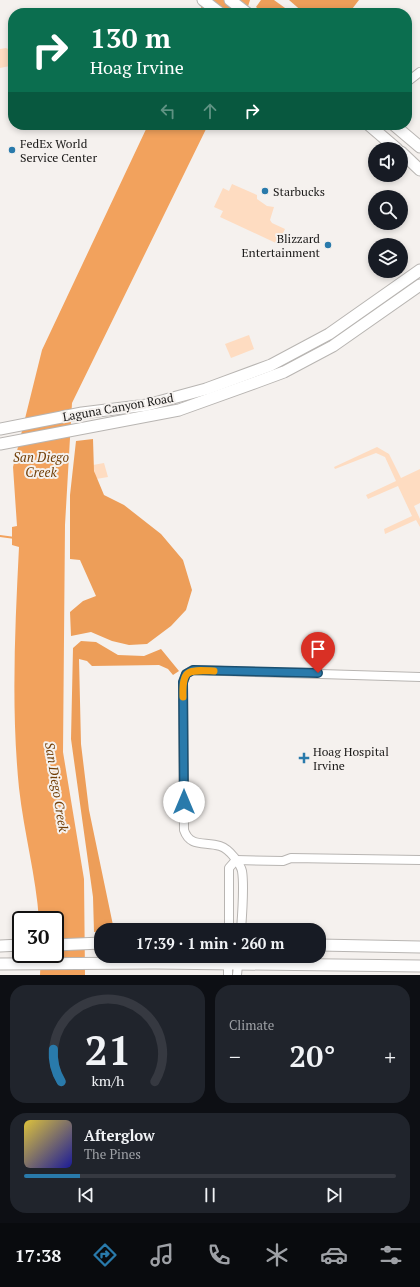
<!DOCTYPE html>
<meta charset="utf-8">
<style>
:root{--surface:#171b24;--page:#20242c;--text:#f1f3f6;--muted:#9ea1a6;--line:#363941;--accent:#297aab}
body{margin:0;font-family:"PT Serif",serif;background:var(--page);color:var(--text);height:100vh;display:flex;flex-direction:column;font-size:15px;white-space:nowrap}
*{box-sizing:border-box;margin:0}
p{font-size:13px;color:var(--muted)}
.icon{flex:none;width:22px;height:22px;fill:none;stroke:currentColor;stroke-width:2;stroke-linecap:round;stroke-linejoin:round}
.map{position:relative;height:975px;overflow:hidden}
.sheet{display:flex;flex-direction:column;gap:10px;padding:10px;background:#0d0f14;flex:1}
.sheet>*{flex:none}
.banner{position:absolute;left:8px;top:8px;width:404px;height:122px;border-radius:16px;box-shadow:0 2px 6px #0003;background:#0b6e4f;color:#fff;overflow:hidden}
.controls{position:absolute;left:368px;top:142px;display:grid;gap:8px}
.controls a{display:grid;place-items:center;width:40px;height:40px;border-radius:50%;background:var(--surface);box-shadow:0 2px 6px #0003;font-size:20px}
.speed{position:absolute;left:12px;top:911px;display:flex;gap:8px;font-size:20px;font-weight:700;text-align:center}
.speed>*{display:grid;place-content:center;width:52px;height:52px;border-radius:50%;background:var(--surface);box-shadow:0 2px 6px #0003;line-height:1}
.speed .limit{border:2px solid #111;border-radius:6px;background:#fff;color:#111}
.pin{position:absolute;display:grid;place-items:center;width:34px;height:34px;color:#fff;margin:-41px -17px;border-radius:50% 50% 50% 0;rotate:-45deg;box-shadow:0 0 4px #0007}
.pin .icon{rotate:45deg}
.me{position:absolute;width:44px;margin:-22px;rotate:0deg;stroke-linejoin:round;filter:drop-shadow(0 0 3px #0008)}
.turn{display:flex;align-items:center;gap:14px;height:84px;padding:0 16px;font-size:18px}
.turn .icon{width:52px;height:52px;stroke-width:2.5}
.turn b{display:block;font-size:28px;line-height:34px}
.lanes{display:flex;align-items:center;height:38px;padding:0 16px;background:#0003;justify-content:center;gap:20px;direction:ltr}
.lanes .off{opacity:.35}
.big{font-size:30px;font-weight:700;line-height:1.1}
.sheet .tile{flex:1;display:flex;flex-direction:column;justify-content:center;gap:6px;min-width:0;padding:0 14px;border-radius:16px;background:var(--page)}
.sheet .dial{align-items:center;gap:0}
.dial svg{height:104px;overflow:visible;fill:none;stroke:var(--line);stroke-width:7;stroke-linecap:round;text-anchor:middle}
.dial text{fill:var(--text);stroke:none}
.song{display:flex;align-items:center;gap:12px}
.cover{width:48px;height:48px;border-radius:6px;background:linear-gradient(135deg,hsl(50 70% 55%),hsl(240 70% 35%))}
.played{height:4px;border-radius:2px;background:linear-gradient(90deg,var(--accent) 15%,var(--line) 15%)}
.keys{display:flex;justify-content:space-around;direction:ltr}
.heat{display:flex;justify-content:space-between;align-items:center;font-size:22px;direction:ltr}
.sheet .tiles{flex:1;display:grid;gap:10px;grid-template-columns:1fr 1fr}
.tile:last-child{grid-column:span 2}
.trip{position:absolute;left:94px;top:923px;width:232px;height:40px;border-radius:16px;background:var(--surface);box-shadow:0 2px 6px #0003;font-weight:700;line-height:40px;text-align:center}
.menu{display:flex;height:64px;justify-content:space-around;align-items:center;background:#090b0e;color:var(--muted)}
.menu .icon{width:28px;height:28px}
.menu .selected{color:var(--accent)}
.menu b{font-size:18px;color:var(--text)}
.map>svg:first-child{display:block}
.green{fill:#fedcc1}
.forest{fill:#ed9e59}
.water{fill:#f2a25d}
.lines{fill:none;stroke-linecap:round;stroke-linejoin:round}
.stream{stroke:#f2a25d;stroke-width:2}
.street-casing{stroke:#b8b5b2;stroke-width:10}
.secondary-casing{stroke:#b8b5b2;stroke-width:13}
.street{stroke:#fff;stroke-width:8}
.secondary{stroke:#fff;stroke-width:11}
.route-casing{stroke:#1b4f6f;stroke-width:10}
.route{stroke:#297aab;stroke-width:7}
.slow{stroke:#f59e0b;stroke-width:7}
.poi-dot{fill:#297aab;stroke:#f5f1ee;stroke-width:1.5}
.labels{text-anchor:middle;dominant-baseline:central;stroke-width:4;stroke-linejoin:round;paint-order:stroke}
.poi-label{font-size:12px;fill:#1a1918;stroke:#f5f1ee;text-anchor:start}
.street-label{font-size:12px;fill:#1a1918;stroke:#f5f1ee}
.water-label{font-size:13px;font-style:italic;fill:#723f07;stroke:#f5f1ee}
</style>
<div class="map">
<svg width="420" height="975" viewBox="0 0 420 975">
<rect width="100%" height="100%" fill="#f5f1ee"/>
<!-- green -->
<g class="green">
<polygon points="6,48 10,50 13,63 10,66 0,68 0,49"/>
<polygon points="232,184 257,195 257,199 267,206 274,207 270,220 272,223 285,229 278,244 220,217 223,211 214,207 223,188 229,191"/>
<polygon points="249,335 254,349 231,358 225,344"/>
<polygon points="377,447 389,454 401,478 420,469 420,503 414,506 420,519 420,527 416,520 385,534 384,529 412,516 398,486 368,499 366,495 396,481 385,457 376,453 335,469 334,467"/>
<polygon points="104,463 108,477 96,479 93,465"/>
</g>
<!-- forest -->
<g class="forest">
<polygon points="261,0 274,0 292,13 263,13 256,7"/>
<polygon points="289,0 359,0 349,13 304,13"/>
<polygon points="93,439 94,471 104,495 124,505 161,534 183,560 192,590 186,610 171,626 147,644 129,645 112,641 91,632 71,636 70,612 83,601 96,596 80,560 70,559 70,495 76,441"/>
<polygon points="81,641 96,642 118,655 144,656 161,649 179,671 173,675 168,669 159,665 92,666 87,661 79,659 81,744 89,810 114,930 94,932 93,897 71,739 73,648"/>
</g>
<!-- water -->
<g class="water">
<polygon points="204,0 250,0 246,13 199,13"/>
<path d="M 148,125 L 208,125 L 72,403 L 65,525 L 63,752 L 84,879 L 85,975 L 40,975 L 41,954 L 55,954 L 55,920 L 39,920 C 36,876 24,833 19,788 C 11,708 15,627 19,547 L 12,545 L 12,527 L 17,526 L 13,467 L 42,350 Z"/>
</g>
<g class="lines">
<!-- stream -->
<polyline class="stream" points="0,536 15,538"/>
<defs>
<g id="street">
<polyline points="407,82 420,72"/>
<polyline points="236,860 283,861 291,858 420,860"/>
<polyline points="229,930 229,868 236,860"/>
<path d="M 241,930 C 242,917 244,883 242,871 C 241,866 237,861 234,857 C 230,852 226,848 220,846 C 205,841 190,848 184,830 L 183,683 L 186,674 L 193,670 L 420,677"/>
<polyline points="228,975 228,956"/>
<polyline points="237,975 239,956"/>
</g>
<g id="secondary">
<polyline points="203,0 220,13"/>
<polyline points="230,0 247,13"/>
<polyline points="369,125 397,149"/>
<polyline points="394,125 420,147"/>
<polyline points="401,152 420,170"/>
<polyline points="0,429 82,413 147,405 206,389 271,365 329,334 420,270"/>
<polyline points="0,444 179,410 257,382 284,372 333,346 420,285"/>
<polyline points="55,945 101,943"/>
<polyline points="319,945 420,947"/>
<polyline points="0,946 21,945"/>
<polyline points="0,964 155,963 420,966"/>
</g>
</defs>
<!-- street casing -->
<use href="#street" class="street-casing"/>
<!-- secondary casing -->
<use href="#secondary" class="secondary-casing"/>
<!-- street -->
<use href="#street" class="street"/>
<!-- secondary -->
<use href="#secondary" class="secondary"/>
</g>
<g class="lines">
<defs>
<polyline id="route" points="184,802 183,682 186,674 193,670 318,673"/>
</defs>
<!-- route casing -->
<use href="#route" class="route-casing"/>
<!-- route -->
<use href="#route" class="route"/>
<!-- slow -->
<path class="slow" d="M 183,697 C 182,668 189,670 214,671"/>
</g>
<!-- markers -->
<g class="poi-dot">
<circle cx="12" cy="150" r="4"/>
<circle cx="265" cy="191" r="4"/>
<circle cx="328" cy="245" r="4"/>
<path d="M302 752h4v4h4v4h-4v4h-4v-4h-4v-4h4z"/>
</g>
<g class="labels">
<!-- poi labels -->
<g class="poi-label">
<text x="20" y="143">FedEx World<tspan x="20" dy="14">Service Center</tspan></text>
<text x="273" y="191">Starbucks</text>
<text x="320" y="238" text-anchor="end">Blizzard<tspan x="320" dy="14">Entertainment</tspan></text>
<text x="313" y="751">Hoag Hospital<tspan x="313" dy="14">Irvine</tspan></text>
</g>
<!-- street labels -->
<g class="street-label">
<text transform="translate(118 407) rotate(-10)">Laguna Canyon Road</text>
</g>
<!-- water labels -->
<g class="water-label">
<text x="41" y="457">San Diego<tspan x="41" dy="15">Creek</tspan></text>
<text transform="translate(57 787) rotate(81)">San Diego Creek</text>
</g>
</g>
</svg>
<div class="controls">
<a><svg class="icon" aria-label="sound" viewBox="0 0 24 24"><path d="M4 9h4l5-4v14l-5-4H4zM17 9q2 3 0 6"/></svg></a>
<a><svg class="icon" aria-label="search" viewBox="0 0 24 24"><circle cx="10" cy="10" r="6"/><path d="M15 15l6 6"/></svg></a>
<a><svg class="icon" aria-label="layers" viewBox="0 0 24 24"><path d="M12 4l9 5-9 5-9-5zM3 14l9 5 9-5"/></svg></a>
</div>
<div class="speed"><div class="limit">30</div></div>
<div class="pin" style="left:318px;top:673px;background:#d93025"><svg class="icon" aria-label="arrive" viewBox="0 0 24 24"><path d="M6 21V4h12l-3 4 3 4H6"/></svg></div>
<svg class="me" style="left:184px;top:802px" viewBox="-20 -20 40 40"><circle r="19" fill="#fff"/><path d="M0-13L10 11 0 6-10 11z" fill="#297aab"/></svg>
<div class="trip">17:39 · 1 min · 260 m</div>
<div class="banner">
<div class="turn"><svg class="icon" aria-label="right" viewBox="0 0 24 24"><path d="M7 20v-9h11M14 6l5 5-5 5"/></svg><div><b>130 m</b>Hoag Irvine</div></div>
<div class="lanes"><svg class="icon off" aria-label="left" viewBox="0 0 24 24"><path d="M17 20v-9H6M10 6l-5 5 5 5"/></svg><svg class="icon off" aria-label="ahead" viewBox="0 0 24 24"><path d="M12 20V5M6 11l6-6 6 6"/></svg><svg class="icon" aria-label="right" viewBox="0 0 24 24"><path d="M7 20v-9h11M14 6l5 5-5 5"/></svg></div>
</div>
</div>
<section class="sheet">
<div class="tiles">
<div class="tile dial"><svg viewBox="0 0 100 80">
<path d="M14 69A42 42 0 1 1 86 69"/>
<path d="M14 69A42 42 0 0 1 8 44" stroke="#297aab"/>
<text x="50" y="56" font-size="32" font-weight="700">21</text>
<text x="50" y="72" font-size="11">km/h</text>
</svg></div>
<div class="tile"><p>Climate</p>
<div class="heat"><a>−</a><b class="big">20°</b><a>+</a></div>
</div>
<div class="tile">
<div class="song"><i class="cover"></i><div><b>Afterglow</b><p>The Pines</p></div></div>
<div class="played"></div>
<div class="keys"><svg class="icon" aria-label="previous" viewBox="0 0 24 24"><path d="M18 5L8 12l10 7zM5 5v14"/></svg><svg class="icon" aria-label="pause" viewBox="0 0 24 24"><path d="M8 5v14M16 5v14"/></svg><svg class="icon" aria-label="next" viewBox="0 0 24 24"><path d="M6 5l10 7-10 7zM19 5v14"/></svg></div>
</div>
</div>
</section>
<nav class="menu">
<b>17:38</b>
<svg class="icon selected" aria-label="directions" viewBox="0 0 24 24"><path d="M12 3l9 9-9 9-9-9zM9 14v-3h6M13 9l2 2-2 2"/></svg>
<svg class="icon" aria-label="music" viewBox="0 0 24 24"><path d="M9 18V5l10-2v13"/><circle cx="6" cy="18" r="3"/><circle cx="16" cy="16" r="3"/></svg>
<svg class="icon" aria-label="phone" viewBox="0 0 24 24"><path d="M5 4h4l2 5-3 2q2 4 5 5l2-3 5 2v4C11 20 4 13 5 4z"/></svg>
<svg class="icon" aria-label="climate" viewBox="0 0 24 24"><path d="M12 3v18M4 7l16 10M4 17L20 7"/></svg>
<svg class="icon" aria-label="car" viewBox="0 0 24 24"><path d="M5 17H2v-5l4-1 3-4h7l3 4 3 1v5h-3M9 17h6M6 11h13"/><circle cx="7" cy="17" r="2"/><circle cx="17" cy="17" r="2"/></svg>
<svg class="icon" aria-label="filters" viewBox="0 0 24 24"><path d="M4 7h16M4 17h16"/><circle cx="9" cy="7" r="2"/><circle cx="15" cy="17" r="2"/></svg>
</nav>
